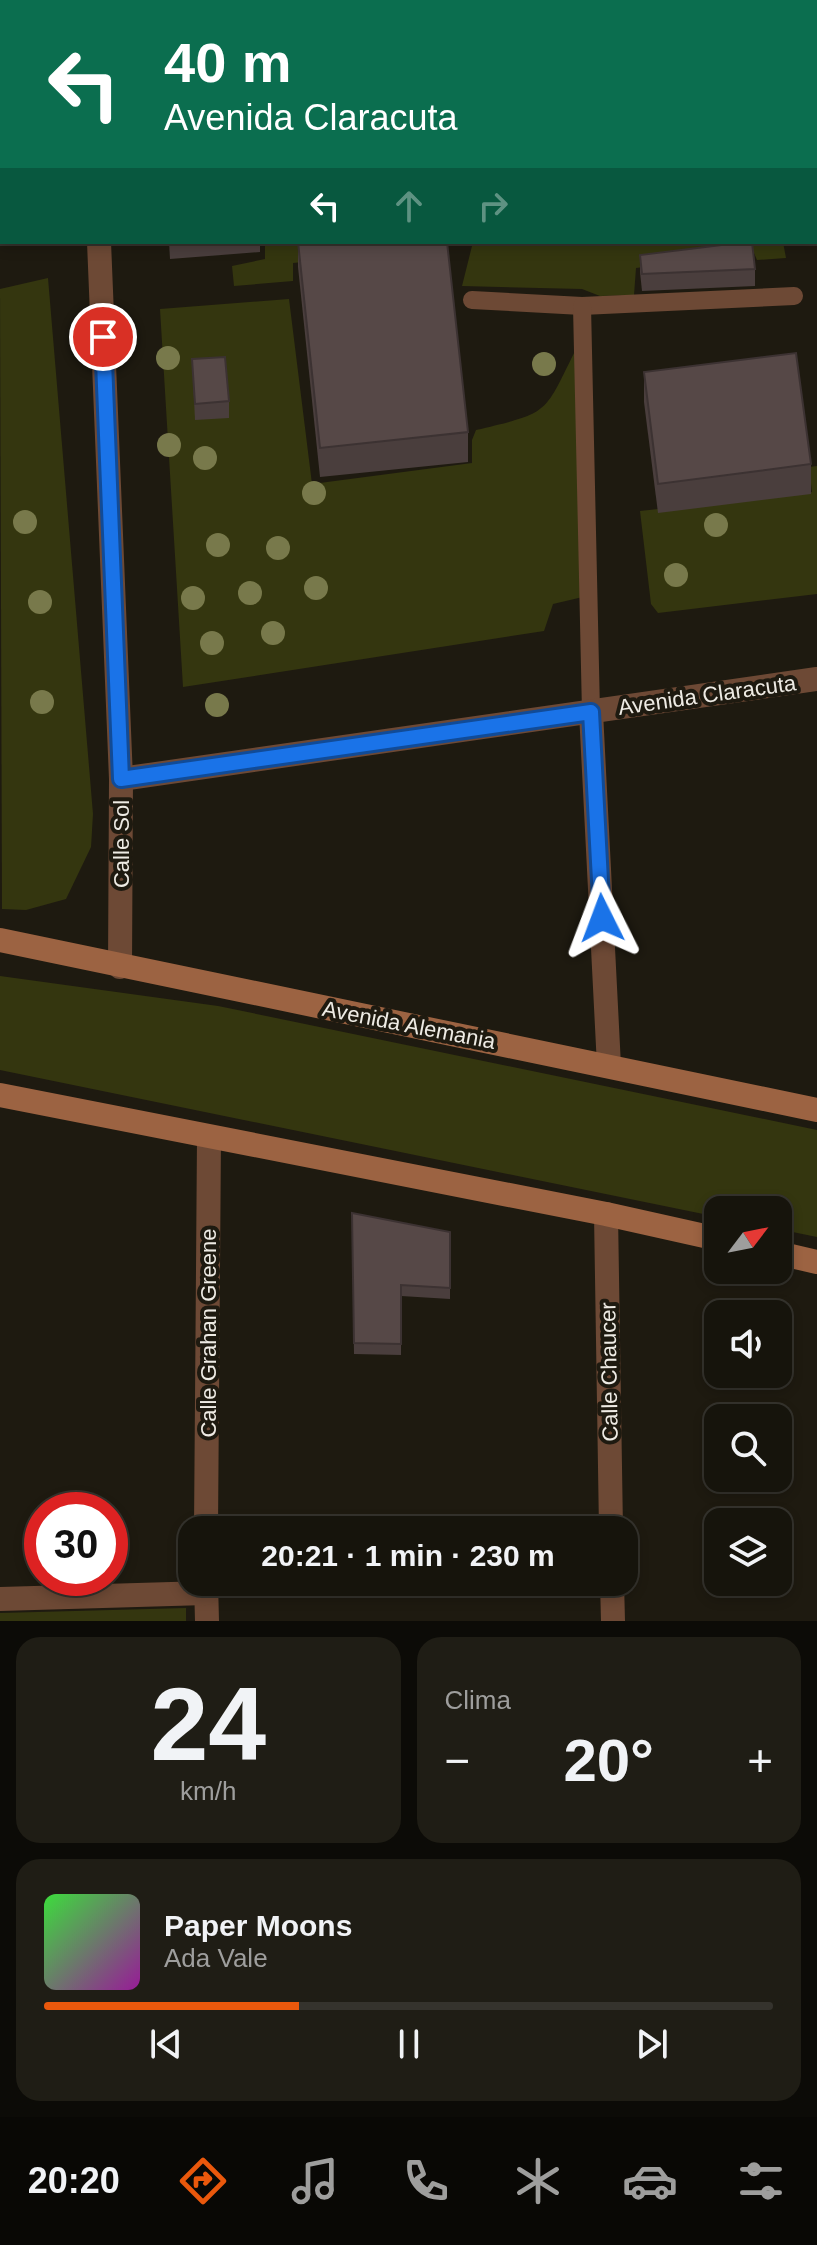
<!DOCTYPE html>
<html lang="es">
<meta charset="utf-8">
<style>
:root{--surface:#16140c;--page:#1f1d15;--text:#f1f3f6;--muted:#9e9e9d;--line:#35332d;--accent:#ea580c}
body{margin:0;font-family:Arial,sans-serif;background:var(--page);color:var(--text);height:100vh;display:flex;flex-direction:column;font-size:30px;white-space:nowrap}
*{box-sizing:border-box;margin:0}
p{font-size:26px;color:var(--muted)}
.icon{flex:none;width:44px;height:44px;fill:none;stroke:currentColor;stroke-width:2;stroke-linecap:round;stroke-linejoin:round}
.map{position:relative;height:1621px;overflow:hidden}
.side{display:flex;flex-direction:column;gap:16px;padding:16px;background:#0c0b07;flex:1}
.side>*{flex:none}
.hud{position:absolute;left:0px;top:0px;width:818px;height:244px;box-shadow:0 4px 12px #0003,0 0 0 2px var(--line);background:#0b6e4f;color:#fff;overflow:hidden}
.needle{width:52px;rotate:58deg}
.fabs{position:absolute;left:704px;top:1196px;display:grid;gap:16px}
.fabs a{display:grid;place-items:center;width:88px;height:88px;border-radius:16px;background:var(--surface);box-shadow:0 4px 12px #0003,0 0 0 2px var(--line);font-size:40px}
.speed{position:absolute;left:24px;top:1492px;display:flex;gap:16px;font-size:40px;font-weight:700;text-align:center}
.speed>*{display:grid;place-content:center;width:104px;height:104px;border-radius:50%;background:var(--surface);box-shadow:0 4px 12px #0003,0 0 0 2px var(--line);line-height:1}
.speed .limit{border:12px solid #d22;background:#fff;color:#111}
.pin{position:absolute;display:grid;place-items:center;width:68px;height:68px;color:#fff;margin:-34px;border:4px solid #fff;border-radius:50%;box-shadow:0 2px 8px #0007}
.me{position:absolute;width:88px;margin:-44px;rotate:357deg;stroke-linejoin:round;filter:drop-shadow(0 0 6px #0008)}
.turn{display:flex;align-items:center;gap:28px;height:168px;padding:0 32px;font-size:36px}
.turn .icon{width:104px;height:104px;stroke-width:2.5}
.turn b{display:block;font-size:56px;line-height:68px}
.lanes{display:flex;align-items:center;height:76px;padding:0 32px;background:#0003;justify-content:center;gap:40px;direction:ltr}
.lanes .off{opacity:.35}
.big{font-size:60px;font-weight:800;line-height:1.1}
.side .card{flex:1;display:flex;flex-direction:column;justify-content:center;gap:12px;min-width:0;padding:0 28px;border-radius:24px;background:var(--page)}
.side .dial{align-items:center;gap:0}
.dial b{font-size:104px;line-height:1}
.song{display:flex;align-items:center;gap:24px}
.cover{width:96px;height:96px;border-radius:12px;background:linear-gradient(135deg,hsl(120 70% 55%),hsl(300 70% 35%))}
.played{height:8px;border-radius:4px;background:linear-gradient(90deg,var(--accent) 35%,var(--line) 35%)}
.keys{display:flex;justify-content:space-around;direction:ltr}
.heat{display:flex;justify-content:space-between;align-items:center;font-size:44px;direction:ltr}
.side .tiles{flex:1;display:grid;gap:16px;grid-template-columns:1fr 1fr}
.card:last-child{grid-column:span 2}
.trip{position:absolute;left:178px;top:1516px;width:460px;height:80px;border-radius:24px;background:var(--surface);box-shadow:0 4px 12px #0003,0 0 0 2px var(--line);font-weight:800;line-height:80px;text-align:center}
.menu{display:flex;height:128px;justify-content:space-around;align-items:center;background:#090805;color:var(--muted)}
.menu .icon{width:56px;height:56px}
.menu .active{color:var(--accent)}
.menu b{font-size:36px;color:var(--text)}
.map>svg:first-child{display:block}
.green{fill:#34360f}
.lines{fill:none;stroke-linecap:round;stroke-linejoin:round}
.lane{stroke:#6d4935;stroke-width:18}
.street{stroke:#6d4935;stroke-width:24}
.secondary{stroke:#9c6342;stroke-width:24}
.tree{fill:#78794b}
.wall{fill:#4a3e3d}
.building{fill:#564847;stroke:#3c3232;stroke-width:2}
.route-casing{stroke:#114b97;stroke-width:20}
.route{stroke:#1a73e8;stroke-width:14}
.labels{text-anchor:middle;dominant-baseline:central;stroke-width:8;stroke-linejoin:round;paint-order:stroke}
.street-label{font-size:22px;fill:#eeebe4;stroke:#1e1a10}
</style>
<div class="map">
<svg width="817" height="1621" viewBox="0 0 817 1621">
<rect width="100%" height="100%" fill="#1e1a10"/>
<!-- green -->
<g class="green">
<polygon points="265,242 352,242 353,257 293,263 293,281 234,286 232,266 265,259"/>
<polygon points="473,242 783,242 786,258 757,260 754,253 636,268 634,295 600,296 582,289 462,286"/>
<polygon points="48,278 93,814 91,847 66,899 26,910 2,909 0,289"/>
<path d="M 289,299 L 312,484 L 472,463 L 472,440 L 476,430 C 552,412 543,415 577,347 L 587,596 L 553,604 L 544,631 L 183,687 L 160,309 Z"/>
<polygon points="817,466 817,594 658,613 651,604 640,511 812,492 809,467"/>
<polygon points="0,976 218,1006 817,1130 817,1237 778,1229 778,1210 718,1210 718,1217 0,1070"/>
<polygon points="186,1608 186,1621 0,1621 0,1613"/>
</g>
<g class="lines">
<!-- lane -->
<g class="lane">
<polyline points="472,300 582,306 794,296"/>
<polyline points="582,306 591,712"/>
</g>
<!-- street -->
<g class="street">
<polyline points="90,0 90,2"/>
<polyline points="0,3 2,4"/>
<polyline points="99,242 121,779 120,967"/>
<polyline points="591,712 609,1066"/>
<polyline points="121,779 817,679"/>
<polyline points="606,1214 611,1530"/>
<polyline points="206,1530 209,1137"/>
<polyline points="206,1582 207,1621"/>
<polyline points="612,1582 613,1621"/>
<polyline points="0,1599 206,1593"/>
</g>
<!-- secondary -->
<g class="secondary">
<polyline points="0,940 817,1110"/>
<polyline points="0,1095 606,1214 718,1239"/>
<polyline points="778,1253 817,1262"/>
</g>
</g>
<!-- trees -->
<g class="tree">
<circle cx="168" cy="358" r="12"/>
<circle cx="544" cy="364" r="12"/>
<circle cx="169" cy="445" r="12"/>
<circle cx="205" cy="458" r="12"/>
<circle cx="314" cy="493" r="12"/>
<circle cx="25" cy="522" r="12"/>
<circle cx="716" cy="525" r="12"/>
<circle cx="218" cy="545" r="12"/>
<circle cx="278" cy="548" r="12"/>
<circle cx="676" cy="575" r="12"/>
<circle cx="316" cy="588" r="12"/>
<circle cx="250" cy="593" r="12"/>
<circle cx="193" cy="598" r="12"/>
<circle cx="40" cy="602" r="12"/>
<circle cx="273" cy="633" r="12"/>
<circle cx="212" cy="643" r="12"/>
<circle cx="42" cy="702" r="12"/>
<circle cx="217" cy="705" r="12"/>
</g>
<!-- wall -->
<g class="wall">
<polygon points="169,242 260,242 260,252 170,259"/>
<polygon points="298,242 468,432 468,462 320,477 298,267"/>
<polygon points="640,255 755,269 755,286 642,291 640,272"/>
<polygon points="192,359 229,401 229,418 195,420"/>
<polygon points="644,372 811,464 811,494 658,513 644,402"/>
<polygon points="352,1213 450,1232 450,1299 401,1296 401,1355 354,1354"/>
</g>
<!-- building -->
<g class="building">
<rect x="224" y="0" width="294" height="2"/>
<rect x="629" y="0" width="73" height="2"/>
<polygon points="298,242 447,242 468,432 320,448"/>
<polygon points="746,242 752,242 755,269 642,274 640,255"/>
<polygon points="796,353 811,464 658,484 644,372"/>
<polygon points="225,357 229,401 195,404 192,359"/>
<polygon points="352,1213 450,1232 450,1288 401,1285 401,1344 354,1343"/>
</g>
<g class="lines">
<defs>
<polyline id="route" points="103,337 121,779 591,712 602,918"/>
</defs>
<!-- route casing -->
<use href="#route" class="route-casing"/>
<!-- route -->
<use href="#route" class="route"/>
</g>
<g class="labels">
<!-- street labels -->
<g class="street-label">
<text transform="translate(707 695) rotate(-8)">Avenida Claracuta</text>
<text transform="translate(121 844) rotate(-90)">Calle Sol</text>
<text transform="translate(409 1025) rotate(11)">Avenida Alemania</text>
<text transform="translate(208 1333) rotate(-90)">Calle Grahan Greene</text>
<text transform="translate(609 1372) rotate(-91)">Calle Chaucer</text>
</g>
</g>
</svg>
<div class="fabs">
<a><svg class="needle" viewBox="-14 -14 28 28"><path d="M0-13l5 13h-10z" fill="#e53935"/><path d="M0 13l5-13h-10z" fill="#9e9e9d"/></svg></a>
<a><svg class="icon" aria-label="sound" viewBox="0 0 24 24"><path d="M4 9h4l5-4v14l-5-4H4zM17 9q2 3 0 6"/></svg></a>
<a><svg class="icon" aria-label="search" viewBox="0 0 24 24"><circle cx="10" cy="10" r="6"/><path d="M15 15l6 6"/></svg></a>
<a><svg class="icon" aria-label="layers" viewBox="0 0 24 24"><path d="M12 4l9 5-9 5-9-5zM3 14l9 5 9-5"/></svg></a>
</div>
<div class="speed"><div class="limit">30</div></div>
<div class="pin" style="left:103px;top:337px;background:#d93025"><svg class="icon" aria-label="arrive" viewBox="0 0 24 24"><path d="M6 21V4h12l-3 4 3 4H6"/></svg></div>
<svg class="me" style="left:602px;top:918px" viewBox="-20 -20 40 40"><path d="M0-17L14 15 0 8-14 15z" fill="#1a73e8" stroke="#fff" stroke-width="4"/></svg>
<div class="trip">20:21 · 1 min · 230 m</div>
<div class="hud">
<div class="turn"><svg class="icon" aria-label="left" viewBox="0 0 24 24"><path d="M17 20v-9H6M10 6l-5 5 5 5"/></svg><div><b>40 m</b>Avenida Claracuta</div></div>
<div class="lanes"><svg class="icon" aria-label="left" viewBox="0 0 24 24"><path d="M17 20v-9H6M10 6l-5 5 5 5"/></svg><svg class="icon off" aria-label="ahead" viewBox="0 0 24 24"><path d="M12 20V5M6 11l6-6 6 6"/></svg><svg class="icon off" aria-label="right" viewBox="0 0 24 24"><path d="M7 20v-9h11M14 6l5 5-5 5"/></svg></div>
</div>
</div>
<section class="side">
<div class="tiles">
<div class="card dial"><b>24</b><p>km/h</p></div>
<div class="card"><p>Clima</p>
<div class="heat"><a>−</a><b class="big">20°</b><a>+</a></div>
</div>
<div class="card">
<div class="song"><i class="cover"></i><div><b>Paper Moons</b><p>Ada Vale</p></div></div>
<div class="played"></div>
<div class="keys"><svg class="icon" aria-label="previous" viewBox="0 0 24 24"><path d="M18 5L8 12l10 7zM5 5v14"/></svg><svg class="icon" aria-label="pause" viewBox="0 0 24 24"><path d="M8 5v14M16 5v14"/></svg><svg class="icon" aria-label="next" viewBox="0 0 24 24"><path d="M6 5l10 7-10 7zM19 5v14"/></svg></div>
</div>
</div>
</section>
<nav class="menu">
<b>20:20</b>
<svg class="icon active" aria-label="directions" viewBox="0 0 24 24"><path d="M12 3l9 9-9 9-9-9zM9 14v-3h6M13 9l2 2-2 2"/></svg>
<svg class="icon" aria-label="music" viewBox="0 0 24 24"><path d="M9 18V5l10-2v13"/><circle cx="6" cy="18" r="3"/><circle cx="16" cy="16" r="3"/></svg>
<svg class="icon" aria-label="phone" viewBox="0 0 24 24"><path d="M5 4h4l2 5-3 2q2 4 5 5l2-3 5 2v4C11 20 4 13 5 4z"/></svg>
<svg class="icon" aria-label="climate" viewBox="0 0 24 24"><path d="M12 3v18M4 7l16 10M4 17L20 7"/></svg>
<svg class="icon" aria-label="car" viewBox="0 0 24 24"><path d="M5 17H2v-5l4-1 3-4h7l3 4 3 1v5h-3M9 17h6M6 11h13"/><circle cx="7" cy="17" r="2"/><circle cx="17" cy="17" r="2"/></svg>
<svg class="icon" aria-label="filters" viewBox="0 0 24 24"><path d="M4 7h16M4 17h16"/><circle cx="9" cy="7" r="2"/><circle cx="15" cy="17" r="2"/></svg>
</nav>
